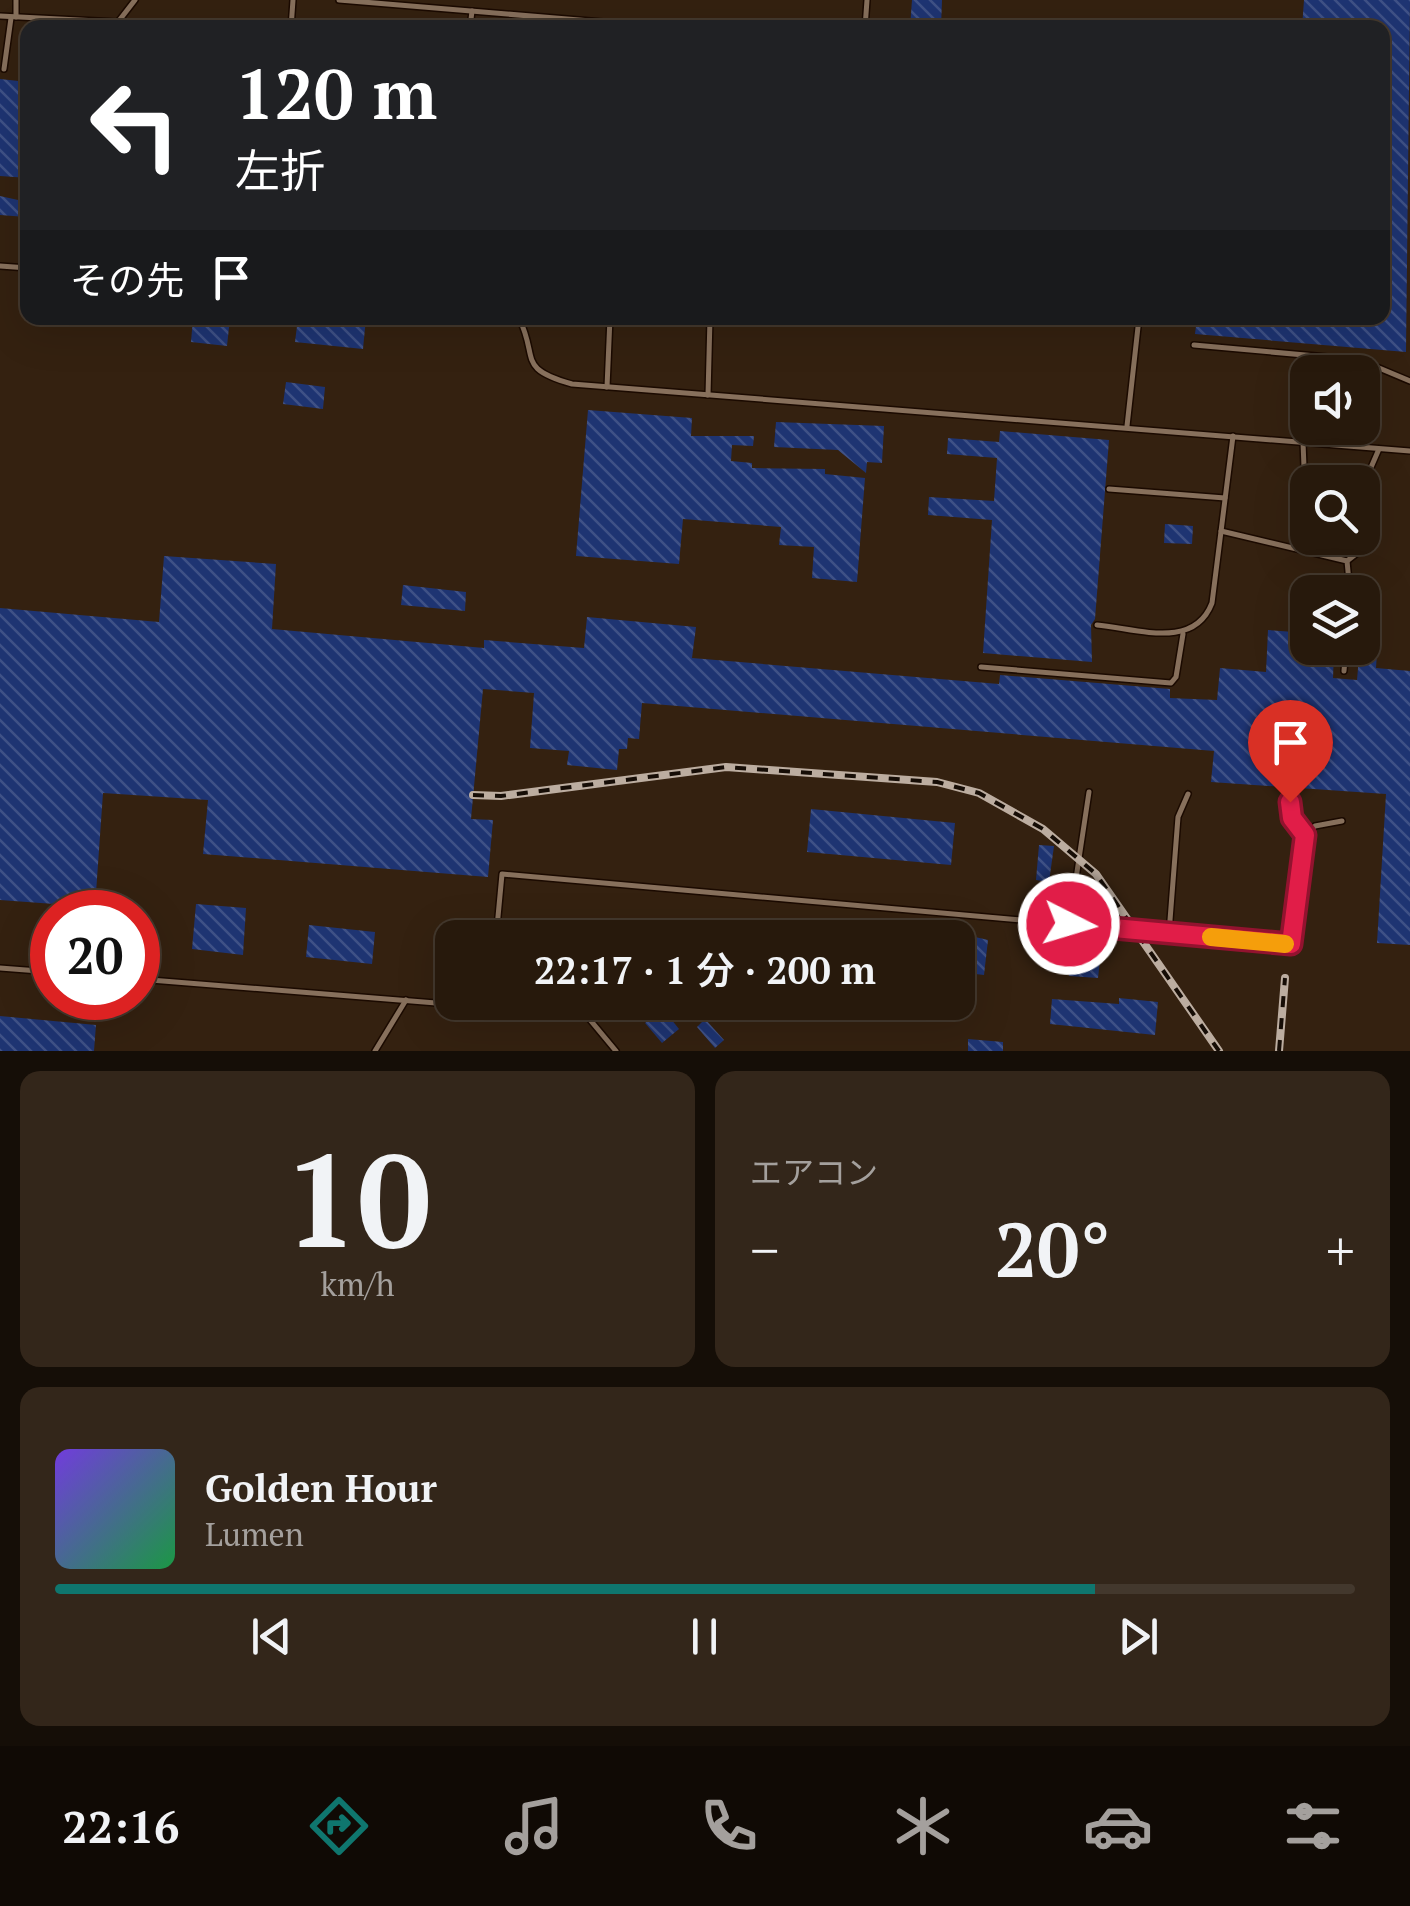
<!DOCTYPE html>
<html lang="ja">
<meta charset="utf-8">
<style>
:root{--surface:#27190c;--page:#33261a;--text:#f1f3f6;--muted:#a4a09d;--line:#43382d;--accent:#0f766e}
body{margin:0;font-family:"PT Serif","Noto Sans JP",serif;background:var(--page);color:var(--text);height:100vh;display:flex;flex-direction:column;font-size:38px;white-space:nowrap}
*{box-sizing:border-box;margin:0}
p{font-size:32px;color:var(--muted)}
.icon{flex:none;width:55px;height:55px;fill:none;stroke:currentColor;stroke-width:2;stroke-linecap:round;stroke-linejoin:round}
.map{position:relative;height:1051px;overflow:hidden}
.side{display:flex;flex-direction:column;gap:20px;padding:20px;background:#150e07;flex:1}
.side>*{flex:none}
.top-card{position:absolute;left:20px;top:20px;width:1370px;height:305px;border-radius:20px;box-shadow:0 10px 40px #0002,0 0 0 2px var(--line);background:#202124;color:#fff;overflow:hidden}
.tools{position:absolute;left:1290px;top:355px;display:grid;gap:20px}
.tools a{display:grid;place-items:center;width:90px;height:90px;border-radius:20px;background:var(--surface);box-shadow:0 10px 40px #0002,0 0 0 2px var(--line);font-size:50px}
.speed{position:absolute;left:30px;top:890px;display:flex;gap:20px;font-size:50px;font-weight:700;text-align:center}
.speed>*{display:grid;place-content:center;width:130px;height:130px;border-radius:50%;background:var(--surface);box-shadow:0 10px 40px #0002,0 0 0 2px var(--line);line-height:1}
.speed .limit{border:15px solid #d22;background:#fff;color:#111}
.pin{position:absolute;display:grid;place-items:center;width:85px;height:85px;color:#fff;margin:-102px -42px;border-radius:50% 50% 50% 0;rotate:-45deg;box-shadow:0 0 10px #0007}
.pin .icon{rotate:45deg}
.me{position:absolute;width:110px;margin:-55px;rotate:95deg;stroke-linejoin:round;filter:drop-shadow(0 0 8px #0008)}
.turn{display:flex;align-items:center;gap:35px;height:210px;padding:0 50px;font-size:45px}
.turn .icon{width:130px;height:130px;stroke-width:2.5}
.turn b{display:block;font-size:70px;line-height:85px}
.then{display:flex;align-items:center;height:95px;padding:0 50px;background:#0003;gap:20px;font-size:38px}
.big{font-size:75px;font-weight:600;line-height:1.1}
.side .card{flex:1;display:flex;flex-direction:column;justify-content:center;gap:15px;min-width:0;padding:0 35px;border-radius:20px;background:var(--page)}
.side .dial{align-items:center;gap:0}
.dial b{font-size:130px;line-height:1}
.song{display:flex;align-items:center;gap:30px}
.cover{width:120px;height:120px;border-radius:15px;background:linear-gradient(135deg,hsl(260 70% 55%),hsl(140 70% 35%))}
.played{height:10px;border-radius:5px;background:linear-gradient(90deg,var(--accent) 80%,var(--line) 80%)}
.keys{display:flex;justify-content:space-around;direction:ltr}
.heat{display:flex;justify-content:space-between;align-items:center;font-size:55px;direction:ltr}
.side .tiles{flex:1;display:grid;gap:20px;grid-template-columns:1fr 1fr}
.card:last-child{grid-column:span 2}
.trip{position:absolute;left:435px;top:920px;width:540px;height:100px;border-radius:20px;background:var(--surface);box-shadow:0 10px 40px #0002,0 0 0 2px var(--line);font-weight:600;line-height:100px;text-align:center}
.tabs{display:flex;height:160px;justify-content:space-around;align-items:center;background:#100a05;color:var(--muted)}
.tabs .icon{width:70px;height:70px}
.tabs .selected{color:var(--accent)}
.tabs b{font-size:45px;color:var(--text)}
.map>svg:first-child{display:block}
.building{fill:url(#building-back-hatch)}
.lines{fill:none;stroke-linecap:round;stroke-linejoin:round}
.lane-casing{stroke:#1b0a00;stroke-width:8}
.lane{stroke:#87705c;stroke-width:5}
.rail-casing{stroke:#bcada0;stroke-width:8}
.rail{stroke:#160d06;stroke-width:4;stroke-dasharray:11;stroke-linecap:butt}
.route-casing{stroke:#92132f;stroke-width:25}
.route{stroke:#e11d48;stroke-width:18}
.slow{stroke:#f59e0b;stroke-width:18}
</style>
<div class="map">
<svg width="1410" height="1051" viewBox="0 0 1410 1051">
<defs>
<pattern id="building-back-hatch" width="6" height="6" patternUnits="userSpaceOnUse" patternTransform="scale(2.5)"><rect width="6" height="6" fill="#1e3472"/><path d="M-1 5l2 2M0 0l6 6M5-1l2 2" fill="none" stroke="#3f5186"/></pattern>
</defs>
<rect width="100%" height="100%" fill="#342110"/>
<!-- building -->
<g class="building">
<polygon points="912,0 942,0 941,28 910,28"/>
<polygon points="1304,0 1410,0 1406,352 1195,334 1197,318 1382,318 1382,28 1302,28"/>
<polygon points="0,79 28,82 28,178 0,176"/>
<polygon points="0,196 27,202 26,217 0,215"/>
<polygon points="193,318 230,318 227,346 191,342"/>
<polygon points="298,318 366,318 363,349 295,342"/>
<polygon points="286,382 325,387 323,409 283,404"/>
<polygon points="588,410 692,418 691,436 754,436 753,446 732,445 731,461 752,463 752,468 825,469 825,474 865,478 857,582 812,578 814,547 779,545 781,527 683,519 679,564 576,556"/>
<polygon points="776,422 884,426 882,463 867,462 866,473 838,450 774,447"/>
<polygon points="1000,431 1109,440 1095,619 1091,625 1092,662 983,653 992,520 928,515 929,497 994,501 997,458 947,454 948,438 999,442"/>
<polygon points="1300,472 1308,480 1308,514 1297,513"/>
<polygon points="1165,524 1193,526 1192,544 1164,543"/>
<polygon points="164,556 276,564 272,629 484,648 484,640 584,648 587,617 696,627 692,658 999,684 1000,675 1170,689 1170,698 1217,700 1220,668 1266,672 1268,630 1308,633 1308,648 1334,653 1333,678 1357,680 1362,621 1379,622 1376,668 1410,671 1410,945 1377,943 1386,794 1211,782 1214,751 642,703 639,739 628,738 627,749 619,749 617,770 567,765 569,751 530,748 534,693 483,689 471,819 493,820 488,877 203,854 208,800 103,793 95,907 0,900 0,608 159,622"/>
<polygon points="403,585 466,592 465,611 401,605"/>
<polygon points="811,809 955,823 951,865 807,852"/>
<polygon points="1039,845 1054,846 1049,882 1036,880"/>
<polygon points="196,904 246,908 243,955 192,949"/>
<polygon points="309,925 375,932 372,964 306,957"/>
<polygon points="863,925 926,930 926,938 862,938"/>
<polygon points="958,933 988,940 984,975 958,972"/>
<polygon points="1070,958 1100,960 1098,978 1069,976"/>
<polygon points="1119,998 1158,1002 1155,1035 1050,1024 1052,999 1119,1004"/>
<polygon points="663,1009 679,1029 662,1043 645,1023"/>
<polygon points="0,1016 96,1025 94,1051 0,1051"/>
<polygon points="705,1019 724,1040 715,1048 697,1027"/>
<polygon points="968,1039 1003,1042 1003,1051 968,1051"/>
</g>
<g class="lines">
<defs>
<g id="lane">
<polyline points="16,0 16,17"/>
<polyline points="339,0 674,28"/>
<polyline points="0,16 118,22 135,0"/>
<polyline points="291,28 293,0"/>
<polyline points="470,28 472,11"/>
<polyline points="865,28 867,0"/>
<polyline points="4,69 11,18"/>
<polyline points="0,266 28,268"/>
<path d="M 519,318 C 539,359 516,368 572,384 L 1410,451"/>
<polyline points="1194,345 1360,360 1410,381"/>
<polyline points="607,387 610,318"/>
<polyline points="708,395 710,318"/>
<polyline points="1127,426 1139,318"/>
<polyline points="1303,442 1304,467 1312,476 1367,481"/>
<polyline points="1109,489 1225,498"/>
<polyline points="1362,517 1369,472 1379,449"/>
<polyline points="1221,531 1347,561 1350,592"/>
<polyline points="1347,561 1356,554 1361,538"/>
<path d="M 1097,625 C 1138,629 1194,650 1212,603 L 1233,436"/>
<polyline points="981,667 1171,683 1176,677 1183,634"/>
<polyline points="1344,671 1346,648"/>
<polyline points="1290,802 1292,819 1305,835"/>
<polyline points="1069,925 1089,792"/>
<polyline points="1169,933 1178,817 1188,794"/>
<polyline points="496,938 502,874 1291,944 1305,835 1315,826 1342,821"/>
<polyline points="0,968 52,972"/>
<polyline points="138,979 586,1015 616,1051"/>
<polyline points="375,1051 406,1000"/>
</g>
</defs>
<!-- lane casing -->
<use href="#lane" class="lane-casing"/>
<!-- lane -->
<use href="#lane" class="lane"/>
<defs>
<g id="rail">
<polyline points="473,795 501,796 726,767 937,782 979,793 1043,829 1096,874 1219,1051"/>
<polyline points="1279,1051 1285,978"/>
</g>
</defs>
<!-- rail casing -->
<use href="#rail" class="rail-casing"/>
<!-- rail -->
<use href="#rail" class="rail"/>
</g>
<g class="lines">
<defs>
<polyline id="route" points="1069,924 1291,944 1305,835 1292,818 1290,802"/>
</defs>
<!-- route casing -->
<use href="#route" class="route-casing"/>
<!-- route -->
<use href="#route" class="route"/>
<!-- slow -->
<polyline class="slow" points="1211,937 1285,944"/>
</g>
</svg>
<div class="tools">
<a><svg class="icon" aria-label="sound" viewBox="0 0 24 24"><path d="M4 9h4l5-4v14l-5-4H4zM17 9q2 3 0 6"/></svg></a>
<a><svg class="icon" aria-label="search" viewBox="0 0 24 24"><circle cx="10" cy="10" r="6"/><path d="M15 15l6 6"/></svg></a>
<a><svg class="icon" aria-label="layers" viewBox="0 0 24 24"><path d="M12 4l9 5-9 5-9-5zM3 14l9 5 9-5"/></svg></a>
</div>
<div class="speed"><div class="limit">20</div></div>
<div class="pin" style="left:1290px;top:802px;background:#d93025"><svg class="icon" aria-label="arrive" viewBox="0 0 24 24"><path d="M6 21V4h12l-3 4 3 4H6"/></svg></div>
<svg class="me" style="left:1069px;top:924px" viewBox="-20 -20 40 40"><circle r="17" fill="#e11d48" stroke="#fff" stroke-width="3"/><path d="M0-11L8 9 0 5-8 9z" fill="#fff"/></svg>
<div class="trip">22:17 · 1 分 · 200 m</div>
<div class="top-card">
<div class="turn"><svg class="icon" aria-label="left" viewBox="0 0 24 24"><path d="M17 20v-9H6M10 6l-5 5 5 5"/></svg><div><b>120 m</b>左折</div></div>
<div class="then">その先<svg class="icon" aria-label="arrive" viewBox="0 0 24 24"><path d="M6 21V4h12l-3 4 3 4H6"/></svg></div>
</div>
</div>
<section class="side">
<div class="tiles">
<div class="card dial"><b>10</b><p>km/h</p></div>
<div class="card"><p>エアコン</p>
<div class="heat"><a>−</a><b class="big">20°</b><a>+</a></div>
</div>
<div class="card">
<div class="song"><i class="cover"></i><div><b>Golden Hour</b><p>Lumen</p></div></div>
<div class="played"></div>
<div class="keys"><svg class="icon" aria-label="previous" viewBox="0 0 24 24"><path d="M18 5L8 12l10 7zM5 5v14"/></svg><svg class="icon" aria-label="pause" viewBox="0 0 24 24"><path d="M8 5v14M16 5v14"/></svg><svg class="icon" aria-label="next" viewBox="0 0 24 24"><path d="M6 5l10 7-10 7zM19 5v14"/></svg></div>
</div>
</div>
</section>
<nav class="tabs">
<b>22:16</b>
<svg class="icon selected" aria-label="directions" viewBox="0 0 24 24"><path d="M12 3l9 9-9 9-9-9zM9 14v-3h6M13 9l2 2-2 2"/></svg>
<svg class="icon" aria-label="music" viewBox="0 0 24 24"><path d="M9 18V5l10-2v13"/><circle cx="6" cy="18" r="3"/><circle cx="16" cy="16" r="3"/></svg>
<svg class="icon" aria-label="phone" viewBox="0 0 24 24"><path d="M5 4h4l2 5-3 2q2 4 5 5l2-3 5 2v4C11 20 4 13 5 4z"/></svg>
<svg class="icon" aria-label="climate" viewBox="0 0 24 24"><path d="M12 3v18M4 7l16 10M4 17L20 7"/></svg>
<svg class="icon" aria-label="car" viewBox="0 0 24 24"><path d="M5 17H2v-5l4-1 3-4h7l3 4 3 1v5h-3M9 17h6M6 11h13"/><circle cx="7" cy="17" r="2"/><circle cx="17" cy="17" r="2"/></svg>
<svg class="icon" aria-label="filters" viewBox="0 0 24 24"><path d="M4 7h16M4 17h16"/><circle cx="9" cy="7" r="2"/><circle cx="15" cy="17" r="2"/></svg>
</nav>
